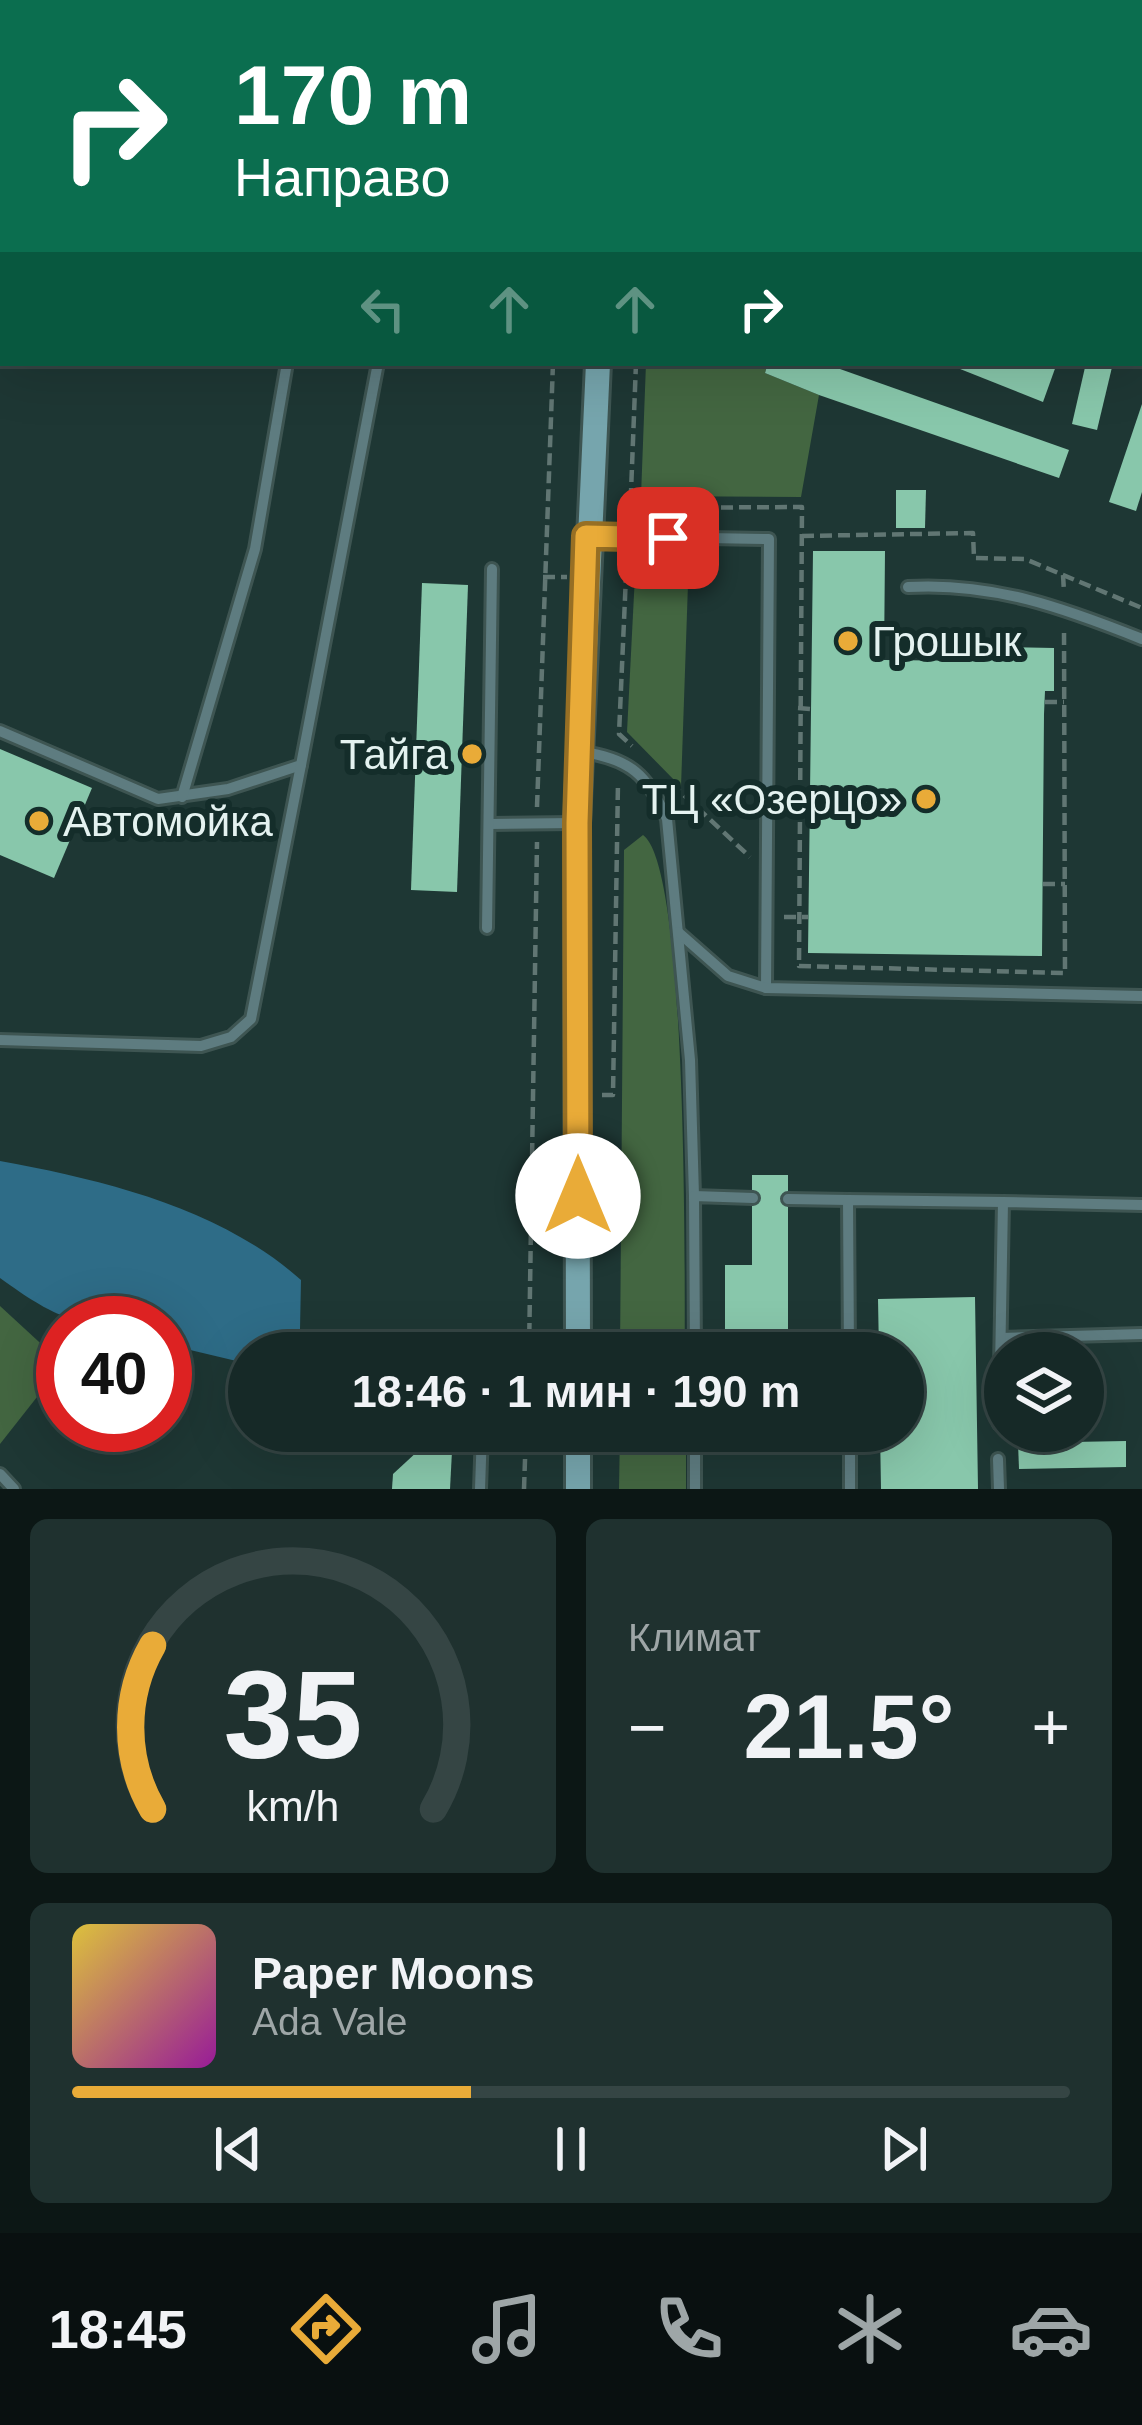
<!DOCTYPE html>
<html lang="ru">
<meta charset="utf-8">
<style>
:root{--surface:#162927;--page:#1f312f;--text:#f1f3f6;--muted:#9ea6a7;--line:#354544;--accent:#e9ab38}
body{margin:0;font-family:Arial,sans-serif;background:var(--page);color:var(--text);height:100vh;display:flex;flex-direction:column;font-size:45px;white-space:nowrap}
*{box-sizing:border-box;margin:0}
p{font-size:39px;color:var(--muted)}
.icon{flex:none;width:66px;height:66px;fill:none;stroke:currentColor;stroke-width:2;stroke-linecap:round;stroke-linejoin:round}
.map{position:relative;height:1489px;overflow:hidden}
.sheet{display:flex;flex-direction:column;gap:30px;padding:30px;background:#0c1715;flex:1}
.sheet>*{flex:none}
.banner{position:absolute;left:0px;top:0px;width:1143px;height:366px;box-shadow:0 12px 48px #0002,0 0 0 3px var(--line);background:#0b6e4f;color:#fff;overflow:hidden}
.tools{position:absolute;left:984px;top:1332px;display:grid;gap:24px}
.tools a{display:grid;place-items:center;width:120px;height:120px;border-radius:50%;background:var(--surface);box-shadow:0 12px 48px #0002,0 0 0 3px var(--line);font-size:60px}
.speed{position:absolute;left:36px;top:1296px;display:flex;gap:24px;font-size:60px;font-weight:700;text-align:center}
.speed>*{display:grid;place-content:center;width:156px;height:156px;border-radius:50%;background:var(--surface);box-shadow:0 12px 48px #0002,0 0 0 3px var(--line);line-height:1}
.speed .limit{border:18px solid #d22;background:#fff;color:#111}
.pin{position:absolute;display:grid;place-items:center;width:102px;height:102px;color:#fff;margin:-51px;border-radius:24px;box-shadow:0 6px 18px #0006}
.me{position:absolute;width:132px;margin:-66px;rotate:0deg;stroke-linejoin:round;filter:drop-shadow(0 0 9px #0008)}
.turn{display:flex;align-items:center;gap:42px;height:252px;padding:0 36px;font-size:54px}
.turn .icon{width:156px;height:156px;stroke-width:2.5}
.turn b{display:block;font-size:84px;line-height:102px}
.lanes{display:flex;align-items:center;height:114px;padding:0 36px;background:#0003;justify-content:center;gap:60px;direction:ltr}
.lanes .off{opacity:.35}
.big{font-size:90px;font-weight:700;line-height:1.1}
.sheet .card{flex:1;display:flex;flex-direction:column;justify-content:center;gap:18px;min-width:0;padding:0 42px;border-radius:18px;background:var(--page)}
.sheet .dial{align-items:center;gap:0}
.dial svg{height:312px;overflow:visible;fill:none;stroke:var(--line);stroke-width:7;stroke-linecap:round;text-anchor:middle}
.dial text{fill:var(--text);stroke:none}
.song{display:flex;align-items:center;gap:36px}
.cover{width:144px;height:144px;border-radius:18px;background:linear-gradient(135deg,hsl(50 70% 55%),hsl(300 70% 35%))}
.played{height:12px;border-radius:6px;background:linear-gradient(90deg,var(--accent) 40%,var(--line) 40%)}
.keys{display:flex;justify-content:space-around;direction:ltr}
.heat{display:flex;justify-content:space-between;align-items:center;font-size:66px;direction:ltr}
.sheet .tiles{flex:1;display:grid;gap:30px;grid-template-columns:1fr 1fr}
.card:last-child{grid-column:span 2}
.trip{position:absolute;left:228px;top:1332px;width:696px;height:120px;border-radius:60px;background:var(--surface);box-shadow:0 12px 48px #0002,0 0 0 3px var(--line);font-weight:700;line-height:120px;text-align:center}
.tab-bar{display:flex;height:192px;justify-content:space-around;align-items:center;background:#091010;color:var(--muted)}
.tab-bar .icon{width:84px;height:84px}
.tab-bar .on{color:var(--accent)}
.tab-bar b{font-size:54px;color:var(--text)}
.map>svg:first-child{display:block}
.green{fill:#436641}
.water{fill:#2e6c87}
.building{fill:#88c7ab}
.lines{fill:none;stroke-linecap:round;stroke-linejoin:round}
.lane-casing{stroke:#3e5552;stroke-width:16}
.secondary-casing{stroke:#3e5552;stroke-width:30}
.path{stroke:#617673;stroke-width:4.5;stroke-dasharray:12 6;stroke-linecap:butt}
.lane{stroke:#5e7c80;stroke-width:10}
.secondary{stroke:#76a5ad;stroke-width:24}
.route-casing{stroke:#976f24;stroke-width:30}
.route{stroke:#e9ab38;stroke-width:21}
.poi-dot{fill:#e9ab38;stroke:#142d2a;stroke-width:4.5}
.labels{text-anchor:middle;dominant-baseline:central;stroke-width:12;stroke-linejoin:round;paint-order:stroke}
.poi-label{font-size:42px;fill:#e4f2f0;stroke:#142d2a;text-anchor:start}
</style>
<div class="map">
<svg width="1142" height="1489" viewBox="0 0 1142 1489">
<rect width="100%" height="100%" fill="#1e3734"/>
<!-- green -->
<g class="green">
<polygon points="646,363 768,363 765,373 819,395 801,497 641,496"/>
<polygon points="636,555 689,555 681,787 627,732"/>
<path d="M 643,835 C 689,868 684,1278 685,1353 L 620,1353 L 624,850 Z"/>
<polygon points="0,1306 63,1364 0,1444"/>
<polygon points="620,1431 686,1431 686,1489 619,1489"/>
</g>
<!-- water -->
<path class="water" d="M 0,1161 C 104,1180 220,1208 301,1280 L 300,1329 L 285,1353 L 249,1353 L 249,1364 L 165,1344 L 165,1323 C 79,1323 72,1330 0,1278 Z"/>
<!-- building -->
<g class="building">
<polygon points="768,363 823,363 1069,450 1059,478 819,395 765,373"/>
<polygon points="945,363 1057,363 1043,402"/>
<polygon points="1086,363 1113,363 1097,430 1072,424"/>
<polygon points="1142,404 1142,492 1136,511 1109,502"/>
<polygon points="896,490 926,490 925,528 896,528"/>
<polygon points="813,551 885,551 884,660 982,661 982,638 1008,638 1007,647 1054,648 1054,691 1045,691 1044,714 1042,956 808,953"/>
<polygon points="422,583 468,585 457,892 411,890"/>
<polygon points="0,749 92,788 54,878 0,855"/>
<polygon points="752,1175 788,1175 788,1353 725,1353 725,1265 752,1265"/>
<polygon points="975,1297 978,1489 881,1489 880,1431 903,1431 903,1353 879,1353 878,1299"/>
<polygon points="417,1431 451,1431 449,1448 416,1446"/>
<polygon points="1126,1441 1126,1467 1019,1469 1018,1443"/>
<polygon points="419,1450 452,1451 450,1489 392,1489 393,1474"/>
</g>
<g class="lines">
<defs>
<g id="lane">
<polyline points="163,0 168,3"/>
<polyline points="0,107 3,108"/>
<polyline points="0,216 3,210"/>
<polyline points="592,536 769,539 766,988"/>
<path d="M 908,587 C 993,582 1064,608 1142,639"/>
<polyline points="0,731 158,799 228,789 301,765 378,363"/>
<path d="M 583,752 C 630,759 648,775 667,819 L 690,1060 L 694,1196"/>
<polyline points="182,797 255,549 287,363"/>
<polyline points="489,824 574,823"/>
<polyline points="487,928 492,569"/>
<polyline points="678,932 728,976 766,988 1142,996"/>
<polyline points="0,1040 201,1046 231,1037 251,1019 301,765"/>
<polyline points="788,1199 848,1200"/>
<polyline points="1001,1338 1142,1334"/>
<polyline points="695,1353 694,1196 753,1198"/>
<polyline points="849,1353 848,1200 1003,1202"/>
<polyline points="999,1424 1003,1202 1142,1205"/>
<polyline points="695,1431 695,1489"/>
<polyline points="850,1431 850,1489"/>
<polyline points="998,1459 999,1489"/>
<polyline points="0,1474 14,1489"/>
<polyline points="480,1489 482,1431"/>
</g>
<g id="secondary">
<polyline points="613,3 613,0"/>
<polyline points="685,3 686,0"/>
<polyline points="578,1353 577,823 598,363"/>
<polyline points="578,1431 578,1489"/>
</g>
</defs>
<!-- lane casing -->
<use href="#lane" class="lane-casing"/>
<!-- secondary casing -->
<use href="#secondary" class="secondary-casing"/>
<!-- path -->
<g class="path">
<polyline points="76,0 82,3"/>
<polyline points="235,0 241,3"/>
<polyline points="296,3 297,0"/>
<polyline points="558,3 559,0"/>
<polyline points="631,508 802,507 799,966 1065,973 1064,627"/>
<polyline points="630,518 636,363"/>
<polyline points="802,536 973,533 974,558 1025,559 1142,608"/>
<polyline points="627,553 619,734 632,746"/>
<polyline points="1063,575 1064,592"/>
<polyline points="543,577 567,577"/>
<polyline points="1045,702 1064,702"/>
<polyline points="798,708 811,709"/>
<polyline points="671,783 750,857"/>
<polyline points="537,807 553,363"/>
<polyline points="1043,884 1065,884"/>
<polyline points="784,917 808,917"/>
<polyline points="602,1095 613,1095 618,782"/>
<polyline points="529,1353 537,842"/>
<polyline points="524,1489 526,1431"/>
</g>
<!-- lane -->
<use href="#lane" class="lane"/>
<!-- secondary -->
<use href="#secondary" class="secondary"/>
</g>
<g class="lines">
<defs>
<polyline id="route" points="578,1196 577,823 586,536 668,538"/>
</defs>
<!-- route casing -->
<use href="#route" class="route-casing"/>
<!-- route -->
<use href="#route" class="route"/>
</g>
<!-- markers -->
<g class="poi-dot">
<circle cx="848" cy="641" r="12"/>
<circle cx="472" cy="754" r="12"/>
<circle cx="926" cy="799" r="12"/>
<circle cx="39" cy="821" r="12"/>
</g>
<g class="labels">
<!-- poi labels -->
<g class="poi-label">
<text x="872" y="641">Грошык</text>
<text x="448" y="754" text-anchor="end">Тайга</text>
<text x="902" y="799" text-anchor="end">ТЦ «Озерцо»</text>
<text x="63" y="821">Автомойка</text>
</g>
</g>
</svg>
<div class="tools">
<a><svg class="icon" aria-label="layers" viewBox="0 0 24 24"><path d="M12 4l9 5-9 5-9-5zM3 14l9 5 9-5"/></svg></a>
</div>
<div class="speed"><div class="limit">40</div></div>
<div class="pin" style="left:668px;top:538px;background:#d93025"><svg class="icon" aria-label="arrive" viewBox="0 0 24 24"><path d="M6 21V4h12l-3 4 3 4H6"/></svg></div>
<svg class="me" style="left:578px;top:1196px" viewBox="-20 -20 40 40"><circle r="19" fill="#fff"/><path d="M0-13L10 11 0 6-10 11z" fill="#e9ab38"/></svg>
<div class="trip">18:46 · 1 мин · 190 m</div>
<div class="banner">
<div class="turn"><svg class="icon" aria-label="right" viewBox="0 0 24 24"><path d="M7 20v-9h11M14 6l5 5-5 5"/></svg><div><b>170 m</b>Направо</div></div>
<div class="lanes"><svg class="icon off" aria-label="left" viewBox="0 0 24 24"><path d="M17 20v-9H6M10 6l-5 5 5 5"/></svg><svg class="icon off" aria-label="ahead" viewBox="0 0 24 24"><path d="M12 20V5M6 11l6-6 6 6"/></svg><svg class="icon off" aria-label="ahead" viewBox="0 0 24 24"><path d="M12 20V5M6 11l6-6 6 6"/></svg><svg class="icon" aria-label="right" viewBox="0 0 24 24"><path d="M7 20v-9h11M14 6l5 5-5 5"/></svg></div>
</div>
</div>
<section class="sheet">
<div class="tiles">
<div class="card dial"><svg viewBox="0 0 100 80">
<path d="M14 69A42 42 0 1 1 86 69"/>
<path d="M14 69A42 42 0 0 1 14 27" stroke="#e9ab38"/>
<text x="50" y="56" font-size="32" font-weight="700">35</text>
<text x="50" y="72" font-size="11">km/h</text>
</svg></div>
<div class="card"><p>Климат</p>
<div class="heat"><a>−</a><b class="big">21.5°</b><a>+</a></div>
</div>
<div class="card">
<div class="song"><i class="cover"></i><div><b>Paper Moons</b><p>Ada Vale</p></div></div>
<div class="played"></div>
<div class="keys"><svg class="icon" aria-label="previous" viewBox="0 0 24 24"><path d="M18 5L8 12l10 7zM5 5v14"/></svg><svg class="icon" aria-label="pause" viewBox="0 0 24 24"><path d="M8 5v14M16 5v14"/></svg><svg class="icon" aria-label="next" viewBox="0 0 24 24"><path d="M6 5l10 7-10 7zM19 5v14"/></svg></div>
</div>
</div>
</section>
<nav class="tab-bar">
<b>18:45</b>
<svg class="icon on" aria-label="directions" viewBox="0 0 24 24"><path d="M12 3l9 9-9 9-9-9zM9 14v-3h6M13 9l2 2-2 2"/></svg>
<svg class="icon" aria-label="music" viewBox="0 0 24 24"><path d="M9 18V5l10-2v13"/><circle cx="6" cy="18" r="3"/><circle cx="16" cy="16" r="3"/></svg>
<svg class="icon" aria-label="phone" viewBox="0 0 24 24"><path d="M5 4h4l2 5-3 2q2 4 5 5l2-3 5 2v4C11 20 4 13 5 4z"/></svg>
<svg class="icon" aria-label="climate" viewBox="0 0 24 24"><path d="M12 3v18M4 7l16 10M4 17L20 7"/></svg>
<svg class="icon" aria-label="car" viewBox="0 0 24 24"><path d="M5 17H2v-5l4-1 3-4h7l3 4 3 1v5h-3M9 17h6M6 11h13"/><circle cx="7" cy="17" r="2"/><circle cx="17" cy="17" r="2"/></svg>
</nav>
